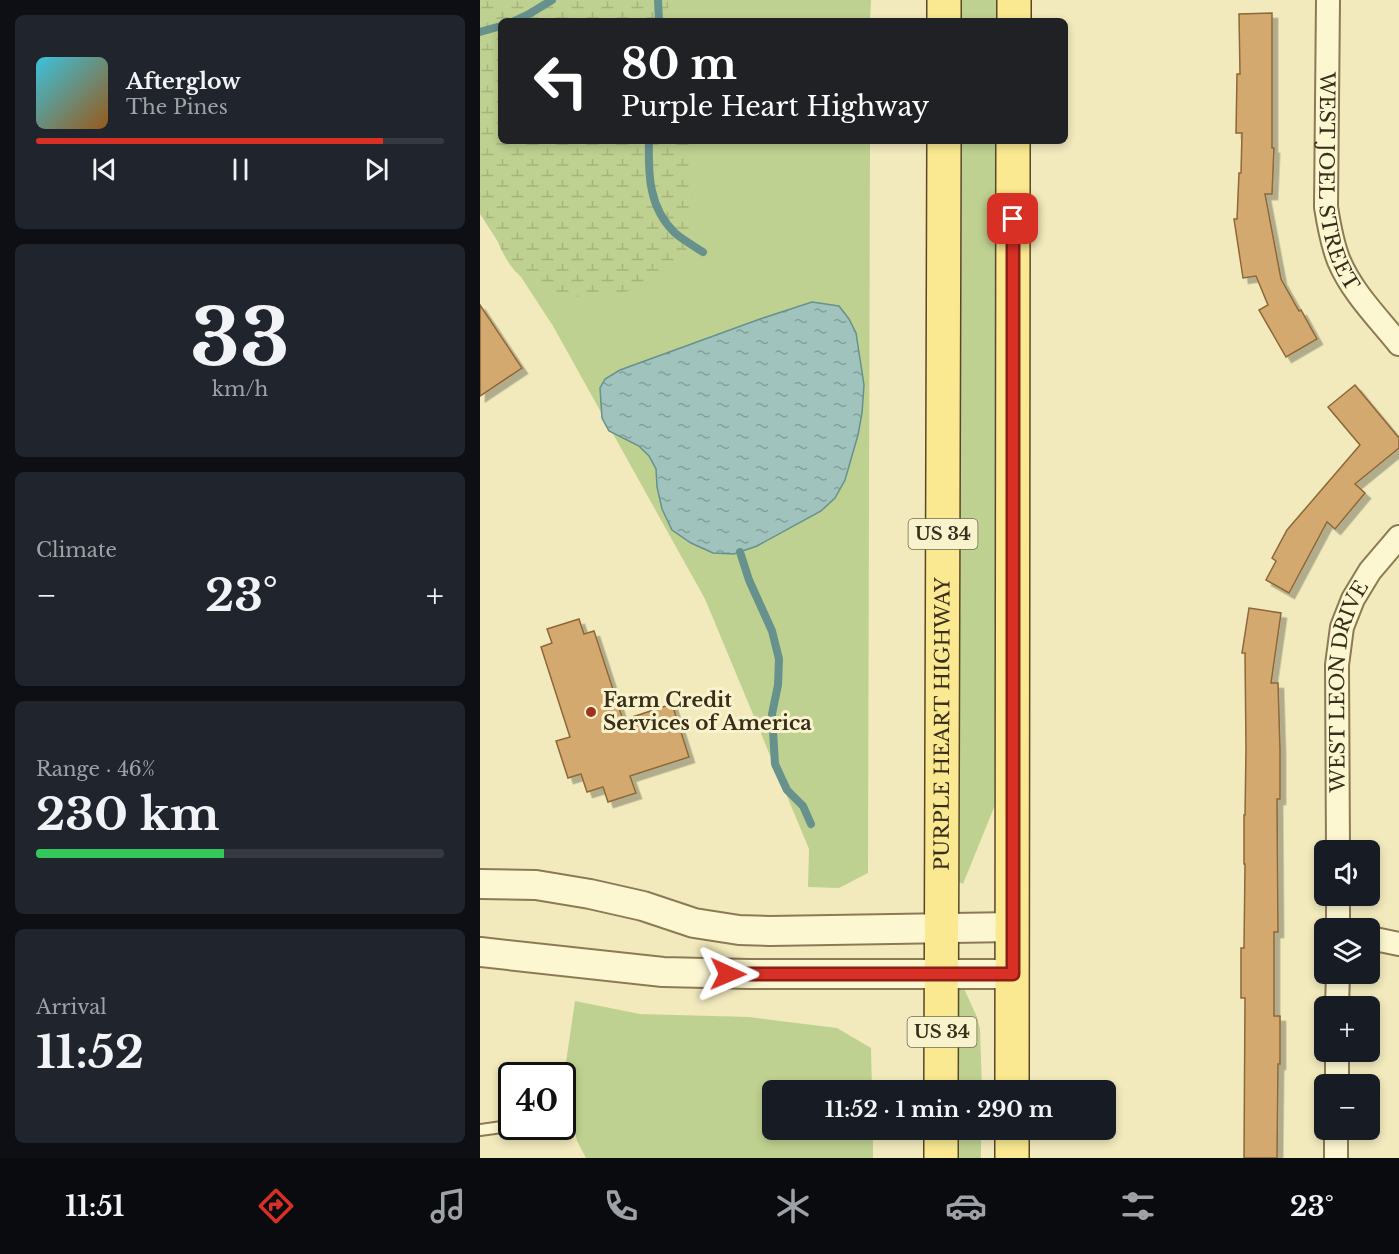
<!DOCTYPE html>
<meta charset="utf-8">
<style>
:root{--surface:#171b24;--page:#20242c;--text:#f1f3f6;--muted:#9ea1a6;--line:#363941;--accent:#d93025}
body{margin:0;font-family:"Libre Baskerville",serif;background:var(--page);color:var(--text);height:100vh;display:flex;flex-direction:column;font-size:22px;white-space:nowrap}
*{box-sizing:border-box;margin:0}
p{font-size:20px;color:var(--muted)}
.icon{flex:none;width:33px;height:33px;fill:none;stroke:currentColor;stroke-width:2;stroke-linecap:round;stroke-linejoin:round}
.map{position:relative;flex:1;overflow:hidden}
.panel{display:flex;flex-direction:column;gap:15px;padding:15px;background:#0d0f14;width:480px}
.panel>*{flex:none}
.banner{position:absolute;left:18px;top:18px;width:570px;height:126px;border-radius:9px;box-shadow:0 3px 9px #0003;background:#202124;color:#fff;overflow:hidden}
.tools{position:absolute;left:834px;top:840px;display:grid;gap:12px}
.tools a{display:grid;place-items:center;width:66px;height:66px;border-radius:9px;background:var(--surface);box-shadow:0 3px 9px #0003;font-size:30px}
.speed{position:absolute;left:18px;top:1062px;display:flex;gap:12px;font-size:30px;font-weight:700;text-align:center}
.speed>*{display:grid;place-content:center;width:78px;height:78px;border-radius:50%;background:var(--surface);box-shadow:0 3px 9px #0003;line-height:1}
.speed .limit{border:3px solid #111;border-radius:9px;background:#fff;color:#111}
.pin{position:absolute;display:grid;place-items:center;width:51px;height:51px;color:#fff;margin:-26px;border-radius:12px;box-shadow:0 3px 9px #0006}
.me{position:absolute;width:66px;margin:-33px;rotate:91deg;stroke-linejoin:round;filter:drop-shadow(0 0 4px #0008)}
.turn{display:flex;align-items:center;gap:21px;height:126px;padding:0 24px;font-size:27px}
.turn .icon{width:78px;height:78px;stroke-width:2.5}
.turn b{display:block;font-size:42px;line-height:51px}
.big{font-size:45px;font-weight:700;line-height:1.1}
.panel .card{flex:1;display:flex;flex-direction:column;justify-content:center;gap:9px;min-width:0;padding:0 21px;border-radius:9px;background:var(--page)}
.panel .dial{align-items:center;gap:0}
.dial b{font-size:78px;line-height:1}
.song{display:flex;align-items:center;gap:18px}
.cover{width:72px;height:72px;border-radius:9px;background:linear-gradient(135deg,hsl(190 70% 55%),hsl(30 70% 35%))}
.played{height:6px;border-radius:3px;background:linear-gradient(90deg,var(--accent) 85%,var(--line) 85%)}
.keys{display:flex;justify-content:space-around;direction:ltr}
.heat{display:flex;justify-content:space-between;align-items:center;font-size:33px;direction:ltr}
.charge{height:9px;border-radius:4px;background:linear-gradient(90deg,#34c759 46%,var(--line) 0)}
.trip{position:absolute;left:282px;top:1080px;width:354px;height:60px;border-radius:9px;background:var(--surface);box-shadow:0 3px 9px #0003;font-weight:700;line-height:60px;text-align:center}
.dock{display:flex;height:96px;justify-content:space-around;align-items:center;background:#090b0e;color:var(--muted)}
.dock .icon{width:42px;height:42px}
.dock .on{color:var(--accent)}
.dock b{font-size:27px;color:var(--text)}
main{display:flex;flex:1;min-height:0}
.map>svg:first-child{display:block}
.green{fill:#bfd190}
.wetland{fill:url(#wetland-marsh)}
.water{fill:url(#water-ripples);stroke:#67918d;stroke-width:1.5}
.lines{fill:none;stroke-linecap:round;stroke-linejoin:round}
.stream{stroke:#67918d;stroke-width:8}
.building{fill:#d4a96f;stroke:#8d6738;stroke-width:1.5;filter:url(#shadow)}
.service-casing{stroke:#8b7a54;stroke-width:14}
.minor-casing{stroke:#8b7a54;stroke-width:26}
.tertiary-casing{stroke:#8b7a54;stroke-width:32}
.primary-casing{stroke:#584729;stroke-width:36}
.service{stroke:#fcf6d1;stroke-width:10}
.minor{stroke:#fcf6d1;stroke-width:22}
.tertiary{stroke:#fcf6d1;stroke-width:28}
.primary{stroke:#fae990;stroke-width:33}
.route-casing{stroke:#8d1f18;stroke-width:15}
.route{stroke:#d93025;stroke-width:10}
.poi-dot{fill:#a0321e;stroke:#f9f3cd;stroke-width:2}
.labels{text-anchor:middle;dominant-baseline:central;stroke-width:6;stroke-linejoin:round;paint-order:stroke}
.shield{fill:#f9f3cd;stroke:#736950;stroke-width:1.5}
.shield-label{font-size:18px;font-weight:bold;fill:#392e1b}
.street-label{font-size:20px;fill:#392e1b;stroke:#f9f3cd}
.poi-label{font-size:20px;font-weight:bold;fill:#392e1b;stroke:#f9f3cd;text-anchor:start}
</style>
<main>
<section class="panel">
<div class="card">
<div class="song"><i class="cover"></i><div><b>Afterglow</b><p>The Pines</p></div></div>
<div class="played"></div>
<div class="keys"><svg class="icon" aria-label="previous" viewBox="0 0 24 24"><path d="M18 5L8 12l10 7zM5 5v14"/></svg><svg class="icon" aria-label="pause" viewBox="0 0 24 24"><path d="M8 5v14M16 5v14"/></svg><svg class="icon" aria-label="next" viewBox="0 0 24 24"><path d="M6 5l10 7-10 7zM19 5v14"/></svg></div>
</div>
<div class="card dial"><b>33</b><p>km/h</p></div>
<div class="card"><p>Climate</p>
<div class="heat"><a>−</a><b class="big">23°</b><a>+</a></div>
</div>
<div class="card"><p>Range · 46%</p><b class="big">230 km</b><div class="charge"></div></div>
<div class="card"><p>Arrival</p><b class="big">11:52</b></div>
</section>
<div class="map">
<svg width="919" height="1158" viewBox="0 0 919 1158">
<defs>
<pattern id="wetland-marsh" width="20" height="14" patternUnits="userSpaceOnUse" patternTransform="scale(1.5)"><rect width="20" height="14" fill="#bfd190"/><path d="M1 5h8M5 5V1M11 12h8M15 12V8" fill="none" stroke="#a5b47c"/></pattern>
<pattern id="water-ripples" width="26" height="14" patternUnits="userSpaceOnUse" patternTransform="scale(1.5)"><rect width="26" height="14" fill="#a1c3be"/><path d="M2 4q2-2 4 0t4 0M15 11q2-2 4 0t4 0" fill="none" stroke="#849f9a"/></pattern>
<filter id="shadow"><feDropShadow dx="5.5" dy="5.5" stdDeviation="0" flood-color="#0004"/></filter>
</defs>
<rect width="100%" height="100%" fill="#f2eabd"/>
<!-- green -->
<g class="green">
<polygon points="0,0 391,0 390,21 21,21 21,141 390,141 388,873 359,888 328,887 329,849 225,599 73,326 0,214"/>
<rect x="481" y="0" width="36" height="21"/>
<polygon points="480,141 516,141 516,784 515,805 483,884 479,882"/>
<polygon points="481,982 497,1017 500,1029 502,1090 476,1090 476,983"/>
<polygon points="95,1001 160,1014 269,1017 357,1028 391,1048 392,1090 292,1090 292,1130 393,1130 393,1158 106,1158 97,1141 85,1069"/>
<rect x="476" y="1130" width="25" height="28"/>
</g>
<!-- wetland -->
<path class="wetland" d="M 0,0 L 188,0 L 190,21 L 21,21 L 21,141 L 209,141 C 212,172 214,202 209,233 C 208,238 208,245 206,251 C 199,270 183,278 166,285 C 127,300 78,304 43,278 C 26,266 20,245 11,228 C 8,221 4,215 0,208 Z"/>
<!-- water -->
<polygon class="water" points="332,302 359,306 369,319 376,333 384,385 382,413 378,435 365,480 355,498 341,511 277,546 254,554 233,553 211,543 192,530 182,509 177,487 176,469 169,456 159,446 129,431 122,418 120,388 125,379 140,370 280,319"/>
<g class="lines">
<!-- stream -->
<g class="stream">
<polyline points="178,0 179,21"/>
<polyline points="34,21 49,14 72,0"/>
<polyline points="0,32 21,26"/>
<path d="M 169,141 C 168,175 169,208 195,233 C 203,240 214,246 223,252"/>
<polyline points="260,552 269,580 292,631 299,659 298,685 292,714 295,764 307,790 323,806 331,824"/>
</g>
</g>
<!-- building -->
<g class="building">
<polygon points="792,13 792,148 794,148 792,194 785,194 801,279 819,311 821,310 837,339 806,357 779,310 788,305 776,276 763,278 754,219 757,219 759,173 761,173 762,133 756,133 757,74 760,74 759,14"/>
<polygon points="0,305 42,368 0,396"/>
<polygon points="875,385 919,438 919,448 875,484 885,493 855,529 847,522 809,593 786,580 796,561 792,558 807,530 880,445 848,407"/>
<polygon points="769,608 801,613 791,683 798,683 800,749 800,799 797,799 798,932 794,932 794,1016 800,1016 800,1064 798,1064 797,1158 764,1158 765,998 761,998 761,948 764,948 765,864 764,864 764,815 765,815 766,749 765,653 762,653"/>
<polygon points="99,619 104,634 114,631 143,720 192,704 209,757 150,776 156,793 128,802 123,787 107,792 101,774 88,778 76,741 90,737 61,647 72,643 67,629"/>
</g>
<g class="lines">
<defs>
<polyline id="service" points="0,1130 22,1127"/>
<g id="minor">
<path id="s1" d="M 848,0 L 846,207 C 849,226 852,244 859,261 C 872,292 898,318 919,344"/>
<path id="s2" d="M 858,850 L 857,665 L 862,627 L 873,599 L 890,571 L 919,537"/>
<polyline points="858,896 858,928"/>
<polyline points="890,938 919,944"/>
<polyline points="857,1006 858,974"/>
<polyline points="857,1084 857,1052"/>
<polyline points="856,1158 856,1130"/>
</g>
<g id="tertiary">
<polyline points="0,884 56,885 110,894 163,906 214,923 259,930 290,931 533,927"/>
<polyline points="0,952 183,972 269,974 533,974"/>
</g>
<g id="primary">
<polyline points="464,21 464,0"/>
<polyline points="534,21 534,0"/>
<path id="s3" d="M 461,1090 L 464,141"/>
<polyline points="532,1090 533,141"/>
<polyline points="461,1158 461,1130"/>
<polyline points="532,1158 532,1130"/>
</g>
</defs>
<!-- service casing -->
<use href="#service" class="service-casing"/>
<!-- minor casing -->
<use href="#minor" class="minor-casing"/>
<!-- tertiary casing -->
<use href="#tertiary" class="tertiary-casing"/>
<!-- primary casing -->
<use href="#primary" class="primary-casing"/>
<!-- service -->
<use href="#service" class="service"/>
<!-- minor -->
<use href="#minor" class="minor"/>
<!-- tertiary -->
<use href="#tertiary" class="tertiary"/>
<!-- primary -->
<use href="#primary" class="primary"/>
</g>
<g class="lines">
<defs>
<polyline id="route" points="248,974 533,974 533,219"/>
</defs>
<!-- route casing -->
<use href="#route" class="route-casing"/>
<!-- route -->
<use href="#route" class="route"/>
</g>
<!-- markers -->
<circle class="poi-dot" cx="111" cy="712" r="6"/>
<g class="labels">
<!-- shield labels -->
<g class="shield">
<rect x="428.5" y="519" width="69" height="30" rx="4.5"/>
<rect x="427.5" y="1017" width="69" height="30" rx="4.5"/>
</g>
<g class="shield-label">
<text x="463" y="534">US 34</text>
<text x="462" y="1032">US 34</text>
</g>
<!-- street labels -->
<g class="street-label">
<text stroke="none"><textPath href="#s1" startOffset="183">WEST JOEL STREET</textPath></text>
<text stroke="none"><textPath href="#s2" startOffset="165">WEST LEON DRIVE</textPath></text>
<text stroke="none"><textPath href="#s3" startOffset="366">PURPLE HEART HIGHWAY</textPath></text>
</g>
<!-- poi labels -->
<g class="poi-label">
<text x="123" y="700">Farm Credit<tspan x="123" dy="23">Services of America</tspan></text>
</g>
</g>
</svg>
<div class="tools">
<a><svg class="icon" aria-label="sound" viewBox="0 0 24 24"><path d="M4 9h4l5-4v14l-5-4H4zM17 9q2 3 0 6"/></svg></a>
<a><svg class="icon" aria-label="layers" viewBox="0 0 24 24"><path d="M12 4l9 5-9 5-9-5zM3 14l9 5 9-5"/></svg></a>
<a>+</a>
<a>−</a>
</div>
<div class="speed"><div class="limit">40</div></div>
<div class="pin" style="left:533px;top:219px;background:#d93025"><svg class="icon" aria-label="arrive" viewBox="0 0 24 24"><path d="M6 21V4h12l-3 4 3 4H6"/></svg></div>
<svg class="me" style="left:248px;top:974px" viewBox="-20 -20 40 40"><path d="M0-17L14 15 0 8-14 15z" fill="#d93025" stroke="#fff" stroke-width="4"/></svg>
<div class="trip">11:52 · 1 min · 290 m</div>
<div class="banner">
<div class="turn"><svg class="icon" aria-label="left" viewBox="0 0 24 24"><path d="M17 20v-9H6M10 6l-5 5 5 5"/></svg><div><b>80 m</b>Purple Heart Highway</div></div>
</div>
</div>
</main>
<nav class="dock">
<b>11:51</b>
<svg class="icon on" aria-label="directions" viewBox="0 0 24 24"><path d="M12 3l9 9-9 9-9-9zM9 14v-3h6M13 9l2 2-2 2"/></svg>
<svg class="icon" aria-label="music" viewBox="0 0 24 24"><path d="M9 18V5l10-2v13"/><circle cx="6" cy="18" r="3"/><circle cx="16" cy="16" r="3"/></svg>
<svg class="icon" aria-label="phone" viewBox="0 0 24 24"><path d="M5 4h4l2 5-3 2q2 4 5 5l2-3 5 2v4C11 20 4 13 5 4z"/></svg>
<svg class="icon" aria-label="climate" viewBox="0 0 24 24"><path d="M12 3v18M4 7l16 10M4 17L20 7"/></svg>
<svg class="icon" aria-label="car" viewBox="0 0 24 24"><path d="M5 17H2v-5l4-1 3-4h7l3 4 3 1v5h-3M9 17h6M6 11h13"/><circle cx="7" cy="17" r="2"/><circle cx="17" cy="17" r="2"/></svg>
<svg class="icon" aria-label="filters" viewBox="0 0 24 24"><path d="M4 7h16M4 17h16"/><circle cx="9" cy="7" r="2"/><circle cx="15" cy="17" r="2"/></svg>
<b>23°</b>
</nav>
